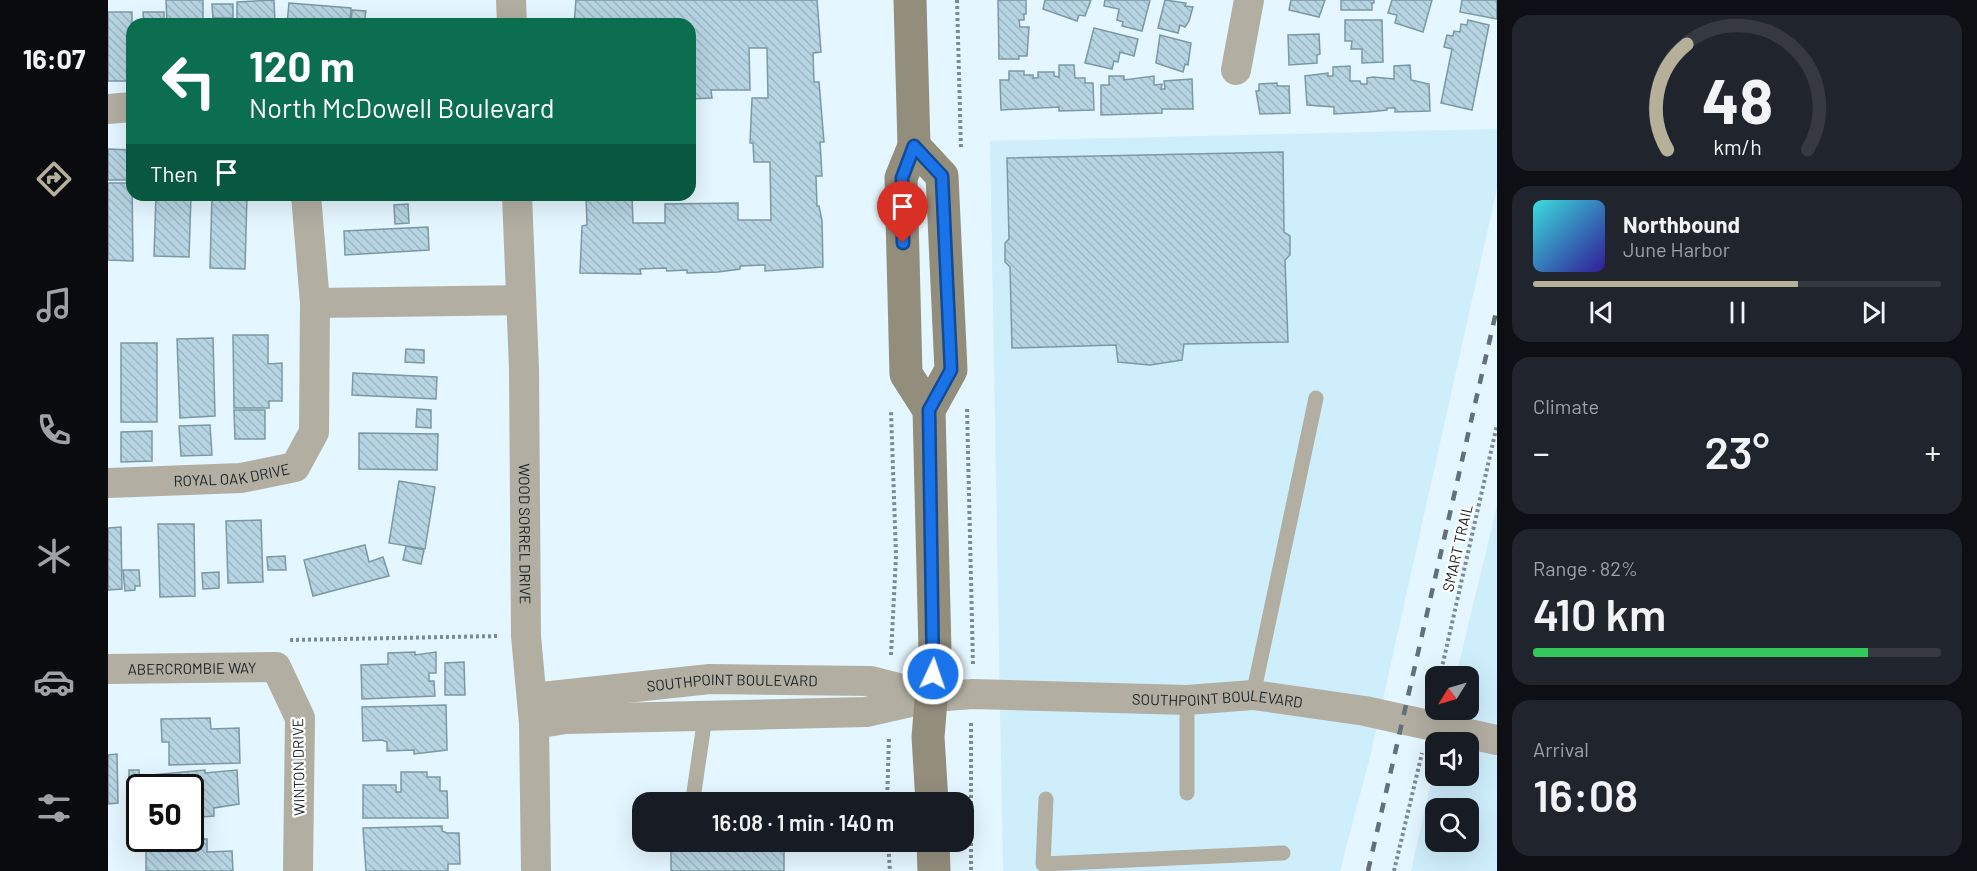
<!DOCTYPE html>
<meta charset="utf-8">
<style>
:root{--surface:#171b24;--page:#20242c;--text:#f1f3f6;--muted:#9ea1a6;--line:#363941;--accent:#b6b09b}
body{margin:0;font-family:Barlow,sans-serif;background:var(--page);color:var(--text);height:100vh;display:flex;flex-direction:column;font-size:22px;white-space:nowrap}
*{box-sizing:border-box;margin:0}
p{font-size:20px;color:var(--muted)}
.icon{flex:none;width:33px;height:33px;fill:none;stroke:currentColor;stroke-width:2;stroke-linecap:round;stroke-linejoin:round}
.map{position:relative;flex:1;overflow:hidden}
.drawer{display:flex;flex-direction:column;gap:15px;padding:15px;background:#0d0f14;width:480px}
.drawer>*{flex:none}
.hud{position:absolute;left:18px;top:18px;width:570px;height:183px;border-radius:18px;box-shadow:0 6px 24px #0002;background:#0b6e4f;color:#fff;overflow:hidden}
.needle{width:39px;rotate:233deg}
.buttons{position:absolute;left:1317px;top:666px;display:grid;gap:12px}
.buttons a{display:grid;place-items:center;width:54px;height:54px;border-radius:12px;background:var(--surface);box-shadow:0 6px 24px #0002;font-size:30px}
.speed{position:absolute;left:18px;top:774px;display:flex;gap:12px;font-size:30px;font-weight:700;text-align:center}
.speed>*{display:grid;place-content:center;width:78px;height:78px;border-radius:50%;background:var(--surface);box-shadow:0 6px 24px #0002;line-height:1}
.speed .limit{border:3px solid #111;border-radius:9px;background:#fff;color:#111}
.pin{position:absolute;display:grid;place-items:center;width:51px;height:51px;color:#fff;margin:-62px -26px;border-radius:50% 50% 50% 0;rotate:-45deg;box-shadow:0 0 6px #0007}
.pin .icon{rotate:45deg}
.me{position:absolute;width:66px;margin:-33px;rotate:3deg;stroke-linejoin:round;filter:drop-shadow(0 0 4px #0008)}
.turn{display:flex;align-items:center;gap:21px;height:126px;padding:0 24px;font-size:27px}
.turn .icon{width:78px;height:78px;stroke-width:2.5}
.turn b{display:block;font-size:42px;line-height:51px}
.then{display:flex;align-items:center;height:57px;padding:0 24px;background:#0003;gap:12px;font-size:22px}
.big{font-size:45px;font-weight:600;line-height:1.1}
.drawer .tile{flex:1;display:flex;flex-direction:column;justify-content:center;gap:9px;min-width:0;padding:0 21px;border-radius:18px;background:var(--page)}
.drawer .dial{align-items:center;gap:0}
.dial svg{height:156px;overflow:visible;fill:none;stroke:var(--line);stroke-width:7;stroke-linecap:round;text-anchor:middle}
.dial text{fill:var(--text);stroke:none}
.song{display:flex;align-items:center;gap:18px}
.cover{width:72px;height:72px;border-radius:9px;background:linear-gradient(135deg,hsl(180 70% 55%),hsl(250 70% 35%))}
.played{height:6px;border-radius:3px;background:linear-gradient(90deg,var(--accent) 65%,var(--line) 65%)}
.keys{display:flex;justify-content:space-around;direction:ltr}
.heat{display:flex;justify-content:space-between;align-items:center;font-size:33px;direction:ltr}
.charge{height:9px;border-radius:4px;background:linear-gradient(90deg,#34c759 82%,var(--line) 0)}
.trip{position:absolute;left:524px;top:792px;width:342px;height:60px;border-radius:18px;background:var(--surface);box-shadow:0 6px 24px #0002;font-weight:600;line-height:60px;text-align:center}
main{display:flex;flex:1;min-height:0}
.dock{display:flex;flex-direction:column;width:108px;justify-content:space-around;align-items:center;background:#090b0e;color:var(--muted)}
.dock .icon{width:42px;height:42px}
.dock .selected{color:var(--accent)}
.dock b{font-size:27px;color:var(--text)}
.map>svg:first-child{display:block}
.built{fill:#cfeefc;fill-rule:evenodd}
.building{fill:url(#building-back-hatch);stroke:#7b98a5;stroke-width:1.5}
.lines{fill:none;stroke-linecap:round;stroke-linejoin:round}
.path{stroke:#7c8a91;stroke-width:4;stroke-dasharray:3 3;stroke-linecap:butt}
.service{stroke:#b2aea2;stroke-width:15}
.minor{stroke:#b2aea2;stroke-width:30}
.secondary{stroke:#938d7c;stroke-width:33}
.rail{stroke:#627077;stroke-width:4.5;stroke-dasharray:10 10;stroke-linecap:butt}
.route-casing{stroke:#114b97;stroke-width:15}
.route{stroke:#1a73e8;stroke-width:10}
.labels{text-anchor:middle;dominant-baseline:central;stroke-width:4.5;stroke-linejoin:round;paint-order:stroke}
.street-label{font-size:15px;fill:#162227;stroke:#fff}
</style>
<main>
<nav class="dock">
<b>16:07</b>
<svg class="icon selected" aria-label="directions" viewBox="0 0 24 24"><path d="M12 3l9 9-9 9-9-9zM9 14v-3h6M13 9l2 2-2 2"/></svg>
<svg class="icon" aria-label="music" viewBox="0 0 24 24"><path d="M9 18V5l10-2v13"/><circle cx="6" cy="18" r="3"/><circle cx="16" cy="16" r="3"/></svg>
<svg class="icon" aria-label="phone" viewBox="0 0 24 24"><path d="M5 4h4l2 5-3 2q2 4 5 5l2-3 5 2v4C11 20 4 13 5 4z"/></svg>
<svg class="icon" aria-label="climate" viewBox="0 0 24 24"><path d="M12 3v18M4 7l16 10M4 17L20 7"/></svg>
<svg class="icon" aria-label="car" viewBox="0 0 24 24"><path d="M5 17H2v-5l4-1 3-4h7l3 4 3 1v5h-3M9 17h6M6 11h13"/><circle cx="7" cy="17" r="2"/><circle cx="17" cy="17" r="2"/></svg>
<svg class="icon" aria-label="filters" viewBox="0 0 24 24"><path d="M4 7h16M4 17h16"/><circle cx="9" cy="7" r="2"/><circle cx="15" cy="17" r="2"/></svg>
</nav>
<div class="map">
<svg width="1389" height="871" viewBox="0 0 1389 871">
<defs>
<pattern id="building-back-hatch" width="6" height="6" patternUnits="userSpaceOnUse" patternTransform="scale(1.5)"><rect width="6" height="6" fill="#b7d4e3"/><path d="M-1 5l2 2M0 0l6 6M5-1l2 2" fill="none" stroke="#9db6c3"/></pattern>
</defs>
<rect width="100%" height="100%" fill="#e4f6ff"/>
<!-- built -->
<g class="built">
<polygon points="1389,129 1389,188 1263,753 1232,871 895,871 882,141"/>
<path d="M 1389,505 L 1389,871 L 1303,871 L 1327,764 L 1328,776 L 1360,776 L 1360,742 L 1333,742 L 1340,710 L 1360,710 L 1360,676 L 1348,676 ZM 1328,808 L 1360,808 L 1360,842 L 1328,842 Z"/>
</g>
<!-- building -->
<g class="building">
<polygon points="58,0 95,0 95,24 59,24"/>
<polygon points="166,0 167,24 129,24 129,2"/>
<polygon points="468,0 709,0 713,52 705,53 706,82 711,82 716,142 712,142 714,176 708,176 709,206 711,206 714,221 715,267 657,271 657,265 632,266 632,269 610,272 579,273 579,270 559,271 558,268 532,269 533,274 472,273 474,226 479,225 478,195 524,195 525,223 557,223 557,204 630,203 630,220 663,220 662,162 646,162 645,143 642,143 644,98 660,98 659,48 641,48 642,90 603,90 604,98 582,99 582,24 466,24"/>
<polygon points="890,0 918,0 918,14 916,14 916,20 911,20 912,27 921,27 919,56 911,56 911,59 891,59"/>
<polygon points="937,0 983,0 977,16 971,15 969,21 935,9"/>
<polygon points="997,0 1042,0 1034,31 1014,26 1015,22 1009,20 1011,9 996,6"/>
<polygon points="1057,0 1078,3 1077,6 1085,7 1081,21 1077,27 1072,25 1070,33 1050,28"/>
<polygon points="1183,0 1217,0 1211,17 1181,10"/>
<polygon points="1233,0 1266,0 1266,3 1264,3 1264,10 1233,10"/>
<polygon points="1284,0 1324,0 1315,32 1287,23 1289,15 1280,13"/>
<polygon points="1354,0 1389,0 1389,19 1352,12"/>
<polygon points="181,3 243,8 242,24 179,24"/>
<polygon points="104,4 125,4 125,18 105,18"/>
<polygon points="244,10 258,11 256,24 243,24"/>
<rect x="0" y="12" width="24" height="69"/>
<polygon points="35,12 56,12 56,24 36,24"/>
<polygon points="1237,20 1274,20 1275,62 1254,63 1254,49 1243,49 1244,41 1237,41"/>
<polygon points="1360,20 1381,25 1364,110 1333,103 1344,49 1336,47 1339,35 1345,36 1346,31 1352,32 1353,24 1359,25"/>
<polygon points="986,28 1030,39 1026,56 1012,52 1010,62 1006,61 1004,69 977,63"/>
<polygon points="1211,34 1212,54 1209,55 1209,63 1181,65 1180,35"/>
<polygon points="1052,35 1083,43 1080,65 1077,64 1075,72 1048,63"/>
<polygon points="951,65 966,65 967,78 977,78 977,83 985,83 986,110 951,111 951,107 893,110 892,80 901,80 901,71 916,71 916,75 925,75 925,78 930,78 930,72 946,72 946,76 951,77"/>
<polygon points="1302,65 1303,80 1321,84 1322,111 1287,112 1287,108 1279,108 1279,110 1260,112 1226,114 1226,107 1199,105 1197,76 1220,73 1220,76 1225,76 1225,67 1242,66 1242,81 1252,81 1253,84 1259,84 1259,78 1265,77 1286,79 1286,66"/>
<polygon points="1001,76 1016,76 1016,80 1046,76 1046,85 1054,84 1053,89 1057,89 1056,81 1084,79 1085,109 1054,109 1054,113 993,115 993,85 1001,85"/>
<polygon points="1169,83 1169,86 1181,86 1182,113 1152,114 1148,91 1151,91 1151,84"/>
<polygon points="0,149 24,150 24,180 0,180"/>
<polygon points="1175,152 1176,232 1182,236 1182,255 1177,260 1180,342 1076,344 1074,360 1042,365 1010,362 1008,345 904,348 902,267 897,262 897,243 901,239 899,158"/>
<polygon points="0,183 24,183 25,261 0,260"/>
<polygon points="48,195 83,195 81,257 46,256"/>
<polygon points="104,195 139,195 137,269 102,268"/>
<polygon points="300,204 301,223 287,224 286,205"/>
<polygon points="320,227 321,250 237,255 236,231"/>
<polygon points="125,335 160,335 160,364 174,363 174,401 161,401 161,408 126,408"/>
<polygon points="105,338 107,416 72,418 69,339"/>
<rect x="13" y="343" width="36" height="79"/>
<polygon points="298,349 316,350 316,363 297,362"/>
<polygon points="245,373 329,377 328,399 244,395"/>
<polygon points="309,409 323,410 323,428 308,427"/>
<polygon points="126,410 157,410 157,439 127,439"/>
<polygon points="102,425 104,455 73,456 71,426"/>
<polygon points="44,431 44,461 13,462 13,432"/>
<polygon points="251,433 330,434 329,470 251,469"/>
<polygon points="291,481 327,487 317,549 281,543"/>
<polygon points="153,520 155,582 120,583 118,521"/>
<polygon points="50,524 86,524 87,596 52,597"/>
<polygon points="13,527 14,589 0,590 0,528"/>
<polygon points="257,545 261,562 275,557 281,576 205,596 196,560"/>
<polygon points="298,546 316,550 313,564 295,560"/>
<polygon points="177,556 178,570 160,570 159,557"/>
<polygon points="15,570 31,570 32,586 27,586 27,590 17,591"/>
<polygon points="111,572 111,588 95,589 94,573"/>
<polygon points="307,652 307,655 328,652 328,673 321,673 321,681 326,681 327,696 254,699 253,665 280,664 280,653"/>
<polygon points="356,662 357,695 337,695 337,663"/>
<polygon points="338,705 339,750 306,754 306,750 279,751 279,742 274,740 255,741 254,707"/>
<polygon points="102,718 103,729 131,728 132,763 61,765 61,742 54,742 53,719"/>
<polygon points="9,754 10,803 0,804 0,755"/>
<polygon points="21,770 31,770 32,783 21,783"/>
<polygon points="97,770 97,773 129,770 131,804 106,808 106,816 82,818 82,788 45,788 44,775"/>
<polygon points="293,772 319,772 319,777 332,777 332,791 339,791 340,818 255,818 255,785 288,785 288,792 293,792"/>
<polygon points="334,826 334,831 339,833 351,833 352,864 340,864 340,871 258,871 255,828"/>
<polygon points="99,839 99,852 124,851 125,871 38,871 38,840"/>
<polygon points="612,842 676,842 676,871 563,871 563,845 612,845"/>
</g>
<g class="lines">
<!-- path -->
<g class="path">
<polyline points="849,0 853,149"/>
<polyline points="859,409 865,665"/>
<polyline points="182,640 390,636"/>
<polyline points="783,655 788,556 783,411"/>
<polyline points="1332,676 1389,425"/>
<polyline points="863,723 863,871"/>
<polyline points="779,802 781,737"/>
<polyline points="780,842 782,871"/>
<polyline points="1286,871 1314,753"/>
</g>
<!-- service -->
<g class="service">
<polyline points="1145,695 1208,398"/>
<polyline points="1079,700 1079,793"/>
<polyline points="586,792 597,717"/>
<polyline points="938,799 935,864 1175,853"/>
</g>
<!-- minor -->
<g class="minor">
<polyline points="403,0 404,24"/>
<polyline points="1128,70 1141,0"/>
<polyline points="0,109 24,107"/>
<path id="s1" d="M 409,195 L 416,369 L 418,636 L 426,724 L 428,871"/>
<polyline points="207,303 412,300"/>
<path id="s2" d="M 0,483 L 133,478 L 187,467 L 206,432 L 207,303 L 198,195"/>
<path id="s3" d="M 0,669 L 168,667 L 192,718 L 190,871"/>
<path id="s4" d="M 424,698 L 602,679 L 763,681 L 818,695"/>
<path id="s5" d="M 426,724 L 458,719 L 758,712 L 824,697 L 865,694 L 1079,700 L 1145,695 L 1257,711 L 1389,740"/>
</g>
<!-- secondary -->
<g class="secondary">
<polyline points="802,0 806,146 793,178 798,374 821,410"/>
<polyline points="806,146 834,176 843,370 821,410 827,651 820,737 824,802"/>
<polyline points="825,842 826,871"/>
</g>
<!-- rail -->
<polyline class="rail" points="1260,871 1389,308"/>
</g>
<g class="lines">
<defs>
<polyline id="route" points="795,243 794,178 806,146 834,176 843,370 821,410 825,674"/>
</defs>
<!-- route casing -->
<use href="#route" class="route-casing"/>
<!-- route -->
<use href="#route" class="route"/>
</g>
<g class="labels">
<!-- street labels -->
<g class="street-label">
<text stroke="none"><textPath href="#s2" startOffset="124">ROYAL OAK DRIVE</textPath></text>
<text stroke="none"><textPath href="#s1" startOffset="339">WOOD SORREL DRIVE</textPath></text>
<text transform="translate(1349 548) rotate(-77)">SMART TRAIL</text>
<text stroke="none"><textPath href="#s3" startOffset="84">ABERCROMBIE WAY</textPath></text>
<text stroke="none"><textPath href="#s4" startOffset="201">SOUTHPOINT BOULEVARD</textPath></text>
<text stroke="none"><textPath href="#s5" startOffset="686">SOUTHPOINT BOULEVARD</textPath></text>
<text transform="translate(190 767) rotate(-91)">WINTON DRIVE</text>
</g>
</g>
</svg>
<div class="buttons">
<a><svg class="needle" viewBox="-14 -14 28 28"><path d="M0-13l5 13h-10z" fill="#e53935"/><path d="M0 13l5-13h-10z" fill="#9ea1a6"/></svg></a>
<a><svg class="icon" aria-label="sound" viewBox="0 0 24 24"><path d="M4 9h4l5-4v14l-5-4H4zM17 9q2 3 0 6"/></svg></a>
<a><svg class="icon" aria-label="search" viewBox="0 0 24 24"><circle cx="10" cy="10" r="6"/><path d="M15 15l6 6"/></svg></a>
</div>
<div class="speed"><div class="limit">50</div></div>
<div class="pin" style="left:795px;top:243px;background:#d93025"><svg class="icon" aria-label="arrive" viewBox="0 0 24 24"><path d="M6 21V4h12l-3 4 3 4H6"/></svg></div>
<svg class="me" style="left:825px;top:674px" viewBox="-20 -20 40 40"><circle r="17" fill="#1a73e8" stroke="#fff" stroke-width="3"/><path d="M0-11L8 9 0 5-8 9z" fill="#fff"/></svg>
<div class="trip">16:08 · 1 min · 140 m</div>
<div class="hud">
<div class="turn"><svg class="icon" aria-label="left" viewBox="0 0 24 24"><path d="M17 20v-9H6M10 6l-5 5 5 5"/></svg><div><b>120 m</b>North McDowell Boulevard</div></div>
<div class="then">Then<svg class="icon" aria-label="arrive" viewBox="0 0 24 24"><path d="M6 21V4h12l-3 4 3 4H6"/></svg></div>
</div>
</div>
<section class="drawer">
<div class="tile dial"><svg viewBox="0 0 100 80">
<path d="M14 69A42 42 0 1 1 86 69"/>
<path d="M14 69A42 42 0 0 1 24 15" stroke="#b6b09b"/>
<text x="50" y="56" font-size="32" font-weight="700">48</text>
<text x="50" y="72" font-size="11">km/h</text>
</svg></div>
<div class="tile">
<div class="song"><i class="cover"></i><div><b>Northbound</b><p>June Harbor</p></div></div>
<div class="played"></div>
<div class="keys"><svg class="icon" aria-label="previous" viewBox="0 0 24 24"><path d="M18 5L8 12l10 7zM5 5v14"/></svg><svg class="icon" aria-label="pause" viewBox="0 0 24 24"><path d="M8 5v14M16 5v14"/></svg><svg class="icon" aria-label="next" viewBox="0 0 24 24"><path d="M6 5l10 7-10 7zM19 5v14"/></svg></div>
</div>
<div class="tile"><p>Climate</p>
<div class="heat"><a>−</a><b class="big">23°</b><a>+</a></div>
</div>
<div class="tile"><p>Range · 82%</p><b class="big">410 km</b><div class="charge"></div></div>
<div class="tile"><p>Arrival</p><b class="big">16:08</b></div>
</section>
</main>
